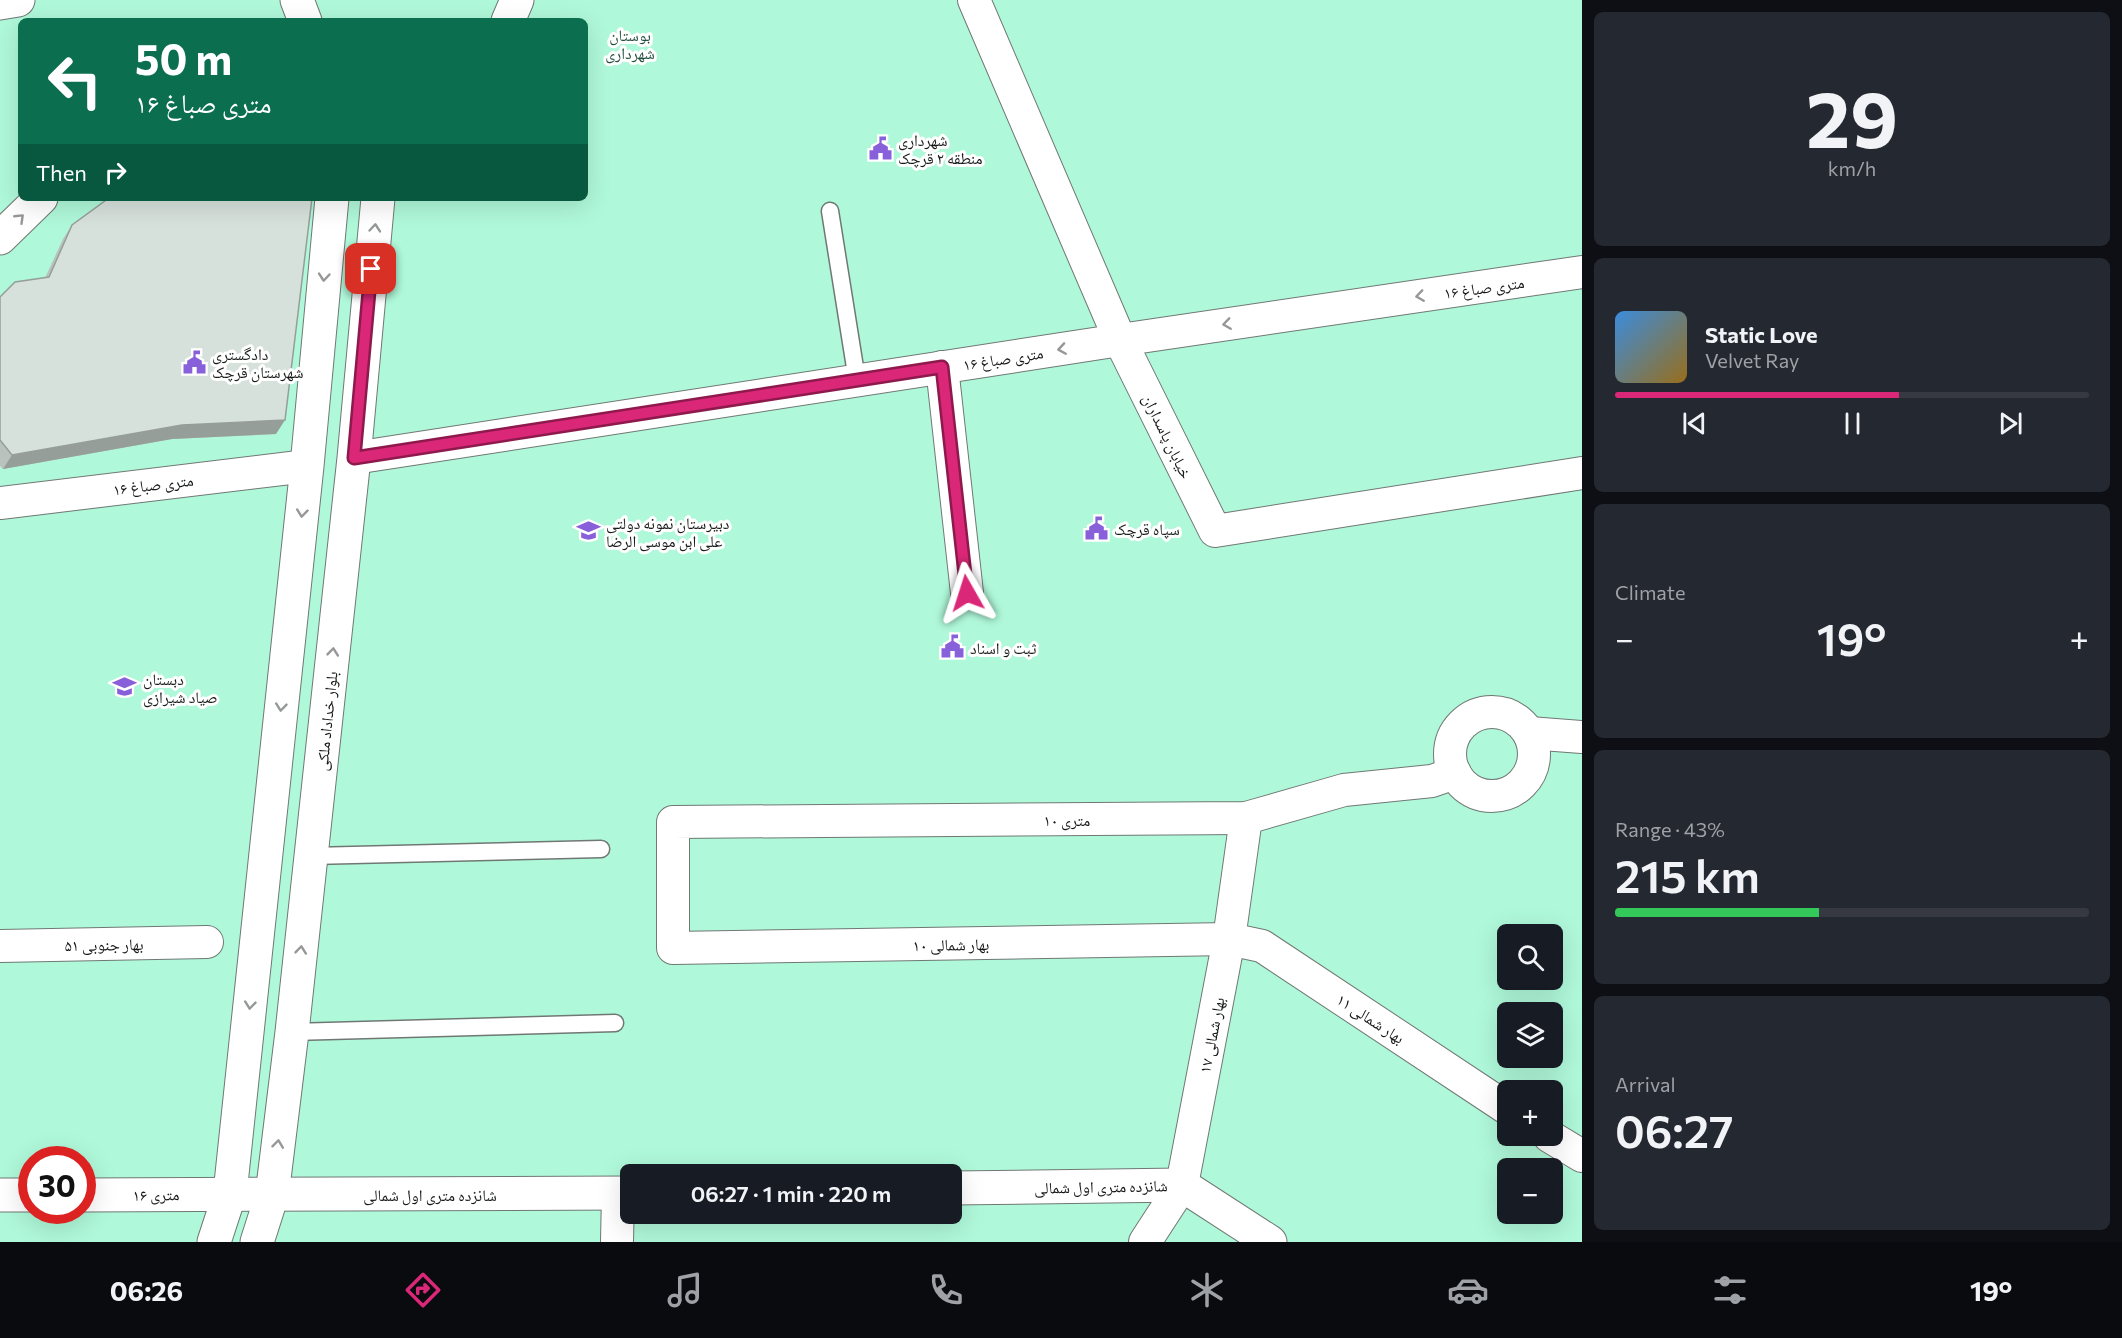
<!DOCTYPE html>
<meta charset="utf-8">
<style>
:root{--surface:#171b24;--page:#242831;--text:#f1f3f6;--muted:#9ea1a6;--line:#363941;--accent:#db2777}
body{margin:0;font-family:Commissioner,"Noto Naskh Arabic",sans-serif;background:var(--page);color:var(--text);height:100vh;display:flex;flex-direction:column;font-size:22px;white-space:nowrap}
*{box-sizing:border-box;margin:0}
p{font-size:20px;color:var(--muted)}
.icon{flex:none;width:33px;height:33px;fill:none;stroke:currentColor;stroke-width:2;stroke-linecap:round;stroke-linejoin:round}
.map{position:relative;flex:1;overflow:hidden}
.sheet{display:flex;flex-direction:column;gap:12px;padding:12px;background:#0d0f14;width:540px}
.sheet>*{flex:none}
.hud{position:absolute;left:18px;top:18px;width:570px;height:183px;border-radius:9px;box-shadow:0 6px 24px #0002;background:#0b6e4f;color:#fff;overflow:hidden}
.tools{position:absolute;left:1497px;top:924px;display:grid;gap:12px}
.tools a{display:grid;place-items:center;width:66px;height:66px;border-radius:9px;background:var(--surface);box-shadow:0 6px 24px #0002;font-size:30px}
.speed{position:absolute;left:18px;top:1146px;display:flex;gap:12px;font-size:30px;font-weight:700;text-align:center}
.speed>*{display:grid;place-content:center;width:78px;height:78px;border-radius:50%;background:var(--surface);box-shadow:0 6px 24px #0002;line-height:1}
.speed .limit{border:9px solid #d22;background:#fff;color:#111}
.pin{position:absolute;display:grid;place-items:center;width:51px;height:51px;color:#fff;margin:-26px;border-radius:12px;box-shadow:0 3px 9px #0006}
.me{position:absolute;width:66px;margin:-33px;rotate:354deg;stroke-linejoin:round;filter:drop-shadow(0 0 4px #0008)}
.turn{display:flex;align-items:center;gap:21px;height:126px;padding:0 18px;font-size:27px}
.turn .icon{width:78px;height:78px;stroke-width:2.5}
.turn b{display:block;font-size:42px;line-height:51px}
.then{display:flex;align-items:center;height:57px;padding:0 18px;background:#0003;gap:12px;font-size:22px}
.big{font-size:45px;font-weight:600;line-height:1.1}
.sheet .widget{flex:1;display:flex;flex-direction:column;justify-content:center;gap:9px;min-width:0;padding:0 21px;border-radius:9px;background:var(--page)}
.sheet .dial{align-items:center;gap:0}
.dial b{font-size:78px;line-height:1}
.song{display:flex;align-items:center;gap:18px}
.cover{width:72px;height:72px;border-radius:9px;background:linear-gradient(135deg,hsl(210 70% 55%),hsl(40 70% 35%))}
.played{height:6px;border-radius:3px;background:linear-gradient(90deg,var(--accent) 60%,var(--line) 60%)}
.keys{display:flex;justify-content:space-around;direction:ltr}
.heat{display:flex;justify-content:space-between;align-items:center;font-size:33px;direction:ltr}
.charge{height:9px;border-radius:4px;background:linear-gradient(90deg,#34c759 43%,var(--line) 0)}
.trip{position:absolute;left:620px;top:1164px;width:342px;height:60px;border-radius:9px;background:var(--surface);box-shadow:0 6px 24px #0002;font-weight:600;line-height:60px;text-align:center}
.dock{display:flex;height:96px;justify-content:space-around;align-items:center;background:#090b0e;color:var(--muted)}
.dock .icon{width:42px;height:42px}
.dock .selected{color:var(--accent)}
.dock b{font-size:27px;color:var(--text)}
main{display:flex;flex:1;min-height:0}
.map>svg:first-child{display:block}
.green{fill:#aff8d9;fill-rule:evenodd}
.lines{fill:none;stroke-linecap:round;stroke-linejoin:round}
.service-casing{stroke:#707874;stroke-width:19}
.minor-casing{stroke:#707874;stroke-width:34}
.tertiary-casing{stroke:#707874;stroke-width:35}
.service{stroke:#fff;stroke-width:16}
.minor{stroke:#fff;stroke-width:32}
.tertiary{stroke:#fff;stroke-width:33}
.wall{fill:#b9c2bd}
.shaded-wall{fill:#969e9a}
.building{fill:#d7e1dc;stroke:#969e9a;stroke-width:1.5}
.oneway{stroke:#969897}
.route-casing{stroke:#8e194d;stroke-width:15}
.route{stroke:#db2777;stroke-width:10}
.labels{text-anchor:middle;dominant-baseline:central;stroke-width:6;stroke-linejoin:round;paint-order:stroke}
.park-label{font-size:16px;fill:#224d3d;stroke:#fff}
.poi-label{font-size:16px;fill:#161917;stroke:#fff;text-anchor:start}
.street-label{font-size:16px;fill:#161917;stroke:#fff}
</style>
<main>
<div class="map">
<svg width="1582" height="1242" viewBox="0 0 1582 1242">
<rect width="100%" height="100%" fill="#f1fbf6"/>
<!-- green -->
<path class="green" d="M 0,0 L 1582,0 L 1582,1242 L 0,1242 ZM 21,21 L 585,21 L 585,198 L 21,198 ZM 1508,934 L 1552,934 L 1552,980 L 1508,980 ZM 1508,1012 L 1552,1012 L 1552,1058 L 1508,1058 ZM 1508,1090 L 1552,1090 L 1552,1136 L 1508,1136 ZM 32,1160 L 82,1160 L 82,1210 L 32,1210 ZM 1508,1168 L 1552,1168 L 1552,1214 L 1508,1214 ZM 630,1174 L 951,1174 L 951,1214 L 630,1214 Z"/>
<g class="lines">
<defs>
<g id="service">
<polyline points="830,211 857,380"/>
<polyline points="311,856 601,849"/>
<polyline points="292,1032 615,1023"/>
</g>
<g id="minor">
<polyline points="974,0 1120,340 1215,531 1582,473"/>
<polyline points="942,367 967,593"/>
<polyline points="354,458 1120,340 1582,272"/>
<polyline points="0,503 307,466"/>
<circle cx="1492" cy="754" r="42"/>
<polyline points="1529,733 1582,737"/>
<polyline points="1455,773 1432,781 1344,790 1246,818 673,822 673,948 1229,939 1262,946 1508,1109"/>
<polyline points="0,946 207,942"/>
<polyline points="1549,1136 1582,1156"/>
<polyline points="617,1242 618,1193"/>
<polyline points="1145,1242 1182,1185 1229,939 1246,818"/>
</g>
<g id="tertiary">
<polyline points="297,0 305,21"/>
<polyline points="0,3 18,0"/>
<polyline points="508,21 517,0"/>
<polyline points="0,238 41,198"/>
<polyline points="951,1188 1182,1185 1270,1242"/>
<polyline points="0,1195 32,1195"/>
<polyline points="82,1195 630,1193"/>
<polyline points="214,1242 230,1193 307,466 332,198"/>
<polyline points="257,1242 272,1195 292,1032 354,458 378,198"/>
</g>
</defs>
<!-- service casing -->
<use href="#service" class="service-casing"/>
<!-- minor casing -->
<use href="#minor" class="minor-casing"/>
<!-- tertiary casing -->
<use href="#tertiary" class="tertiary-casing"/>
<!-- service -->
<use href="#service" class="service"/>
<!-- minor -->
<use href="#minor" class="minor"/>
<!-- tertiary -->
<use href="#tertiary" class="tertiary"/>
</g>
<!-- wall -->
<polygon class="wall" points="72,225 276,434 172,439 3,469 0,466 0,297 45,278 63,239"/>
<!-- shaded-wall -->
<polygon class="shaded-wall" points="285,420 276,434 172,439 3,469 12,455 182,425"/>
<!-- building -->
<polygon class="building" points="109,198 312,198 285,420 182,425 12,455 0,440 0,297 15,282 49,277 72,225"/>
<!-- one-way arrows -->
<defs><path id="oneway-chevron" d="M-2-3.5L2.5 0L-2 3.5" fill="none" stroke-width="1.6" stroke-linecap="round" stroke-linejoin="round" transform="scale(1.5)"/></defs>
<g class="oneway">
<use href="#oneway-chevron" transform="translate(20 218) rotate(-44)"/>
<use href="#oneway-chevron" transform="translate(375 228) rotate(-85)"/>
<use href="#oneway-chevron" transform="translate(324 277) rotate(95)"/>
<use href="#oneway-chevron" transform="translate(1420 296) rotate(172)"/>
<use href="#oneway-chevron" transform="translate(1227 324) rotate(172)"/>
<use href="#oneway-chevron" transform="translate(1062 349) rotate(171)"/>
<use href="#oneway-chevron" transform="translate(302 513) rotate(96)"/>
<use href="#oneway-chevron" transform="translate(333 652) rotate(-84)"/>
<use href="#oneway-chevron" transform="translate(281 707) rotate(96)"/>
<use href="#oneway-chevron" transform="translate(301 950) rotate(-84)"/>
<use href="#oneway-chevron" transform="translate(250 1005) rotate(96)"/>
<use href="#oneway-chevron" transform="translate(278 1144) rotate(-83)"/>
</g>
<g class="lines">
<defs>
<polyline id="route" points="371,269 354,458 942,367 967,593"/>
</defs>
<!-- route casing -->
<use href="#route" class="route-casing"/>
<!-- route -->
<use href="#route" class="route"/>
</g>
<!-- icons -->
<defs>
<symbol id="civic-bare" viewBox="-9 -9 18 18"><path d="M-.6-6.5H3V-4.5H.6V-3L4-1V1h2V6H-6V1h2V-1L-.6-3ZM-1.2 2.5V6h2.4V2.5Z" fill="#8860da" stroke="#fff" stroke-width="2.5" paint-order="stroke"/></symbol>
<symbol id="school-bare" viewBox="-9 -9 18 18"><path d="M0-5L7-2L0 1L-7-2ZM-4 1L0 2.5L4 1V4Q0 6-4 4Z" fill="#8860da" stroke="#fff" stroke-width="2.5" paint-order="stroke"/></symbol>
</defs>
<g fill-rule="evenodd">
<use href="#civic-bare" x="864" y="132" width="33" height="33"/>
<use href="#civic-bare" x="178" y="346" width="33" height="33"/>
<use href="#civic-bare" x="1080" y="512" width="33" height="33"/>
<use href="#school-bare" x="572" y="514" width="33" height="33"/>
<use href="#civic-bare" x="936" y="630" width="33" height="33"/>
<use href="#school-bare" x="108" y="670" width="33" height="33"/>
</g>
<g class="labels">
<!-- park labels -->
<g class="park-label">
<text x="630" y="34">بوستان<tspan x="630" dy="18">شهرداری</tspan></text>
</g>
<!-- poi labels -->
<g class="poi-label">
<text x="898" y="139">شهرداری<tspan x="898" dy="18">منطقه ۲ قرچک</tspan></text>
<text x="212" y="353">دادگستری<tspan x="212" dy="18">شهرستان قرچک</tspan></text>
<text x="606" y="522">دبیرستان نمونه دولتی<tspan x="606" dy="18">علی ابن موسی الرضا</tspan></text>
<text x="1114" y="528">سپاه قرچک</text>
<text x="970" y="647">ثبت و اسناد</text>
<text x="143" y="678">دبستان<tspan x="143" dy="18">صیاد شیرازی</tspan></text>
</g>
<!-- street labels -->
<g class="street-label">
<text transform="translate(1484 287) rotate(-8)">۱۶ متری صباغ</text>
<text transform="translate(1003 358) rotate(-9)">۱۶ متری صباغ</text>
<text transform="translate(1168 436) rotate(64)">خیابان پاسداران</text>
<text transform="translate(153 484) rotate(-7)">۱۶ متری صباغ</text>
<text transform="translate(326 721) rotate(-84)">بلوار خداداد ملکی</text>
<text x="1067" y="819">۱۰ متری</text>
<text transform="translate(104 944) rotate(-1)">بهار جنوبی ۵۱</text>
<text transform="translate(951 944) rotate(-1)">بهار شمالی ۱۰</text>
<text transform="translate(1371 1018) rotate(33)">بهار شمالی ۱۱</text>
<text transform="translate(1211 1035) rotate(-79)">بهار شمالی ۱۷</text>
<text transform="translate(1101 1186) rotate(-1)">شانزده متری اول شمالی</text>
<text transform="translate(156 1194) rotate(-1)">۱۶ متری</text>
<text x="430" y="1194">شانزده متری اول شمالی</text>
</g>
</g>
</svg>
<div class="tools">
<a><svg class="icon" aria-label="search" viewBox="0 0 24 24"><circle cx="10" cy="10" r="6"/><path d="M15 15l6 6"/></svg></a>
<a><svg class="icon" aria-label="layers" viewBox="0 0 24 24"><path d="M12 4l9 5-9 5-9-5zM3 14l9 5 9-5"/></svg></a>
<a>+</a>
<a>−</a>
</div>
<div class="speed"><div class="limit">30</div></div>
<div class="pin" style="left:371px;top:269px;background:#d93025"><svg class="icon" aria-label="arrive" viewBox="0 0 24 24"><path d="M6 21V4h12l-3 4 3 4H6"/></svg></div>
<svg class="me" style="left:967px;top:593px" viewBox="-20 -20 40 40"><path d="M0-17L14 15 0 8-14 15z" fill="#db2777" stroke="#fff" stroke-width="4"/></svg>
<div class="trip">06:27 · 1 min · 220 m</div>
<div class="hud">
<div class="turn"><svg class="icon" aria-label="left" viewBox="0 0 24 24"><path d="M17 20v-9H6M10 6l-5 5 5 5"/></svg><div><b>50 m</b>۱۶ متری صباغ</div></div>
<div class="then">Then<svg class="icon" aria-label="right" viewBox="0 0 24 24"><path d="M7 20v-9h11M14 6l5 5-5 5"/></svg></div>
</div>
</div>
<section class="sheet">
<div class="widget dial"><b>29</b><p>km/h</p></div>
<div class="widget">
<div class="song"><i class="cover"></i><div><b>Static Love</b><p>Velvet Ray</p></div></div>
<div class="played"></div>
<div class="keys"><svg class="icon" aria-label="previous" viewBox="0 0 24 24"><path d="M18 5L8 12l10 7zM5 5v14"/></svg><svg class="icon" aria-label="pause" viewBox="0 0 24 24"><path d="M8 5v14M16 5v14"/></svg><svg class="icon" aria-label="next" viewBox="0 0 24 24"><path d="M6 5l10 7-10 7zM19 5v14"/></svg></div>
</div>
<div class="widget"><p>Climate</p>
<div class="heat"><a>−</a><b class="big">19°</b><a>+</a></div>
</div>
<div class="widget"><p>Range · 43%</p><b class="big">215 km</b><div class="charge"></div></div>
<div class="widget"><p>Arrival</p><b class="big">06:27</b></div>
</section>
</main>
<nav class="dock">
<b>06:26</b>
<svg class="icon selected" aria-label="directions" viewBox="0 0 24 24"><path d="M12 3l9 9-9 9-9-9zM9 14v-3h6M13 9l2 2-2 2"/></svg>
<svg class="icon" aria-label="music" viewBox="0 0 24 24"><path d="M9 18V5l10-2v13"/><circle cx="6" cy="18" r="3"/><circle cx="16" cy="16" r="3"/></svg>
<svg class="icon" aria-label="phone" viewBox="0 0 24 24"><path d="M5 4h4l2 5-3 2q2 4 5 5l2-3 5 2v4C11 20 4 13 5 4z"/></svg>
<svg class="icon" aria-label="climate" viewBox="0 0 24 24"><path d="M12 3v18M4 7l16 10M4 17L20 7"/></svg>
<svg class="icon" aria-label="car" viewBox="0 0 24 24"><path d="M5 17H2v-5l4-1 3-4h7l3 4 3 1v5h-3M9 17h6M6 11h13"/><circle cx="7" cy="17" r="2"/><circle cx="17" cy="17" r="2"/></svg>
<svg class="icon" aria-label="filters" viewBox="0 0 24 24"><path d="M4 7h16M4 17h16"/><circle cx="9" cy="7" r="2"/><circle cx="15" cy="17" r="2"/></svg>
<b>19°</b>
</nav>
